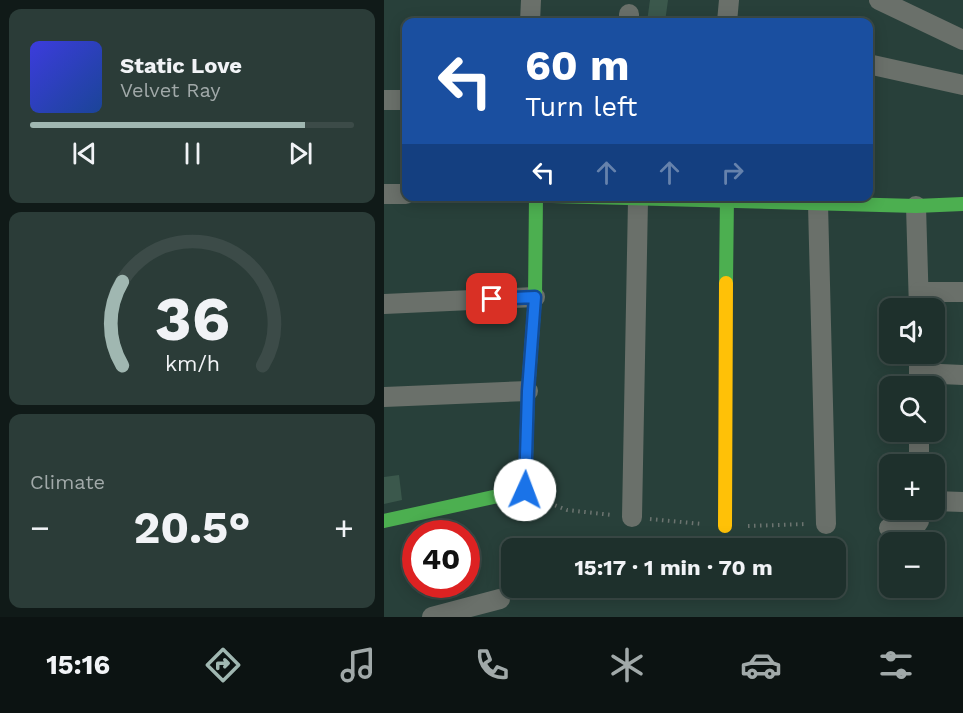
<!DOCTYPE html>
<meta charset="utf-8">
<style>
:root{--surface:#1e302c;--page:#2b3c38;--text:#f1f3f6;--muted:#a1a9a9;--line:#3c4b48;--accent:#a0b7b1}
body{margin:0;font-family:"Work Sans",sans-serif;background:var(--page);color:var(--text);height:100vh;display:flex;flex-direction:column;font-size:22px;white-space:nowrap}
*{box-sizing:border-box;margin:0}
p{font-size:20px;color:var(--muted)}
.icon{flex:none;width:33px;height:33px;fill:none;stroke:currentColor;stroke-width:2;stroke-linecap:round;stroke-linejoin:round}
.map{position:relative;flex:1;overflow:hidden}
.sheet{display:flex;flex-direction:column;gap:9px;padding:9px;background:#101a18;width:384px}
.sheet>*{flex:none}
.banner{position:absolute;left:18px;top:18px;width:471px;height:183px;border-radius:12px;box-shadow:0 3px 15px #0003,0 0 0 2px var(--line);background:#1a4fa0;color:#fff;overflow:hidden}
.buttons{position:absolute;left:495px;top:298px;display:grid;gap:12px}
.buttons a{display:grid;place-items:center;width:66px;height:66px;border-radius:12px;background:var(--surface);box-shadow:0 3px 15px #0003,0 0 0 2px var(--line);font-size:30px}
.speed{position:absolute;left:18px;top:520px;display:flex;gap:12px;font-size:30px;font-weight:700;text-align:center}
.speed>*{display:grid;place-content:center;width:78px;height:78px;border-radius:50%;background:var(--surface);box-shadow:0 3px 15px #0003,0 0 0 2px var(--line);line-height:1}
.speed .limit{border:9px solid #d22;background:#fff;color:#111}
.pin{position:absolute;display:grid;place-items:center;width:51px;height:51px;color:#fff;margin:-26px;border-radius:12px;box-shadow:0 3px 9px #0006}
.me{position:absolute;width:66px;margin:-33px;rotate:2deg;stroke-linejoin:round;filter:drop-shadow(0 0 4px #0008)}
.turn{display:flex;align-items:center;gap:21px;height:126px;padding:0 24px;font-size:27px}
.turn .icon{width:78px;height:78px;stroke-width:2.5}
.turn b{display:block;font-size:42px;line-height:51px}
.lanes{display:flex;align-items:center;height:57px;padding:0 24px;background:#0003;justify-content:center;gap:30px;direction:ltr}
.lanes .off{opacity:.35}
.big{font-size:45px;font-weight:700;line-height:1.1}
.sheet .widget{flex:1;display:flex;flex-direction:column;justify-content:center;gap:9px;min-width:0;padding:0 21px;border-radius:12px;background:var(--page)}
.sheet .dial{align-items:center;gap:0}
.dial svg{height:156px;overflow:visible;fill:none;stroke:var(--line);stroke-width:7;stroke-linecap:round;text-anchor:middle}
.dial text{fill:var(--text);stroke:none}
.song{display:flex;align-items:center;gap:18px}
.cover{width:72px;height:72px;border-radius:9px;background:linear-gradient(135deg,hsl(240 70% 55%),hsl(220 70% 35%))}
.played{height:6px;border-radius:3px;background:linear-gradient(90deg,var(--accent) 85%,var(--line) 85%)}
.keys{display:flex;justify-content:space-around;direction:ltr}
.heat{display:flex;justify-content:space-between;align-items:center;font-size:33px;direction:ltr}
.trip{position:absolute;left:117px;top:538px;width:345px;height:60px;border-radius:12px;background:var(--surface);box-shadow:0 3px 15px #0003,0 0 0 2px var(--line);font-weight:700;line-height:60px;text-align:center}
.tabs{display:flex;height:96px;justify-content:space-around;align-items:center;background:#0c1312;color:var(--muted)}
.tabs .icon{width:42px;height:42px}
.tabs .on{color:var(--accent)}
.tabs b{font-size:27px;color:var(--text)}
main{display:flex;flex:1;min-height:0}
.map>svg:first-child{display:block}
.building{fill:#3b584c}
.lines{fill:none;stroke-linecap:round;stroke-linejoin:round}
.path{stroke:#6c7470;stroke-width:4;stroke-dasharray:1.5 4.5;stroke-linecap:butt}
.street{stroke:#6a706a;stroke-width:20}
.fast{stroke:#4caf50;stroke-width:14}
.slow{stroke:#ffc107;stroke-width:14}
.route-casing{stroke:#114b97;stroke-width:15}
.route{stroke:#1a73e8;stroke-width:10}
</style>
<main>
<section class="sheet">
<div class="widget">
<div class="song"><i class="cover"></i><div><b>Static Love</b><p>Velvet Ray</p></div></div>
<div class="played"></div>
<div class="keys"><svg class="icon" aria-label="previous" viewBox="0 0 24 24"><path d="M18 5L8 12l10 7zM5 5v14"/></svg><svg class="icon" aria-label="pause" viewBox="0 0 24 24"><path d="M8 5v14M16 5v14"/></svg><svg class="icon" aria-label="next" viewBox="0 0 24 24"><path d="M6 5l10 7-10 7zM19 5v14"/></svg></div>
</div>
<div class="widget dial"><svg viewBox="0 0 100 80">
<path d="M14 69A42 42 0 1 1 86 69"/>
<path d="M14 69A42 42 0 0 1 14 26" stroke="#a0b7b1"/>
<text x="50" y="56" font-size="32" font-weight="700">36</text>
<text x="50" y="72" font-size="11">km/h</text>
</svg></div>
<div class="widget"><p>Climate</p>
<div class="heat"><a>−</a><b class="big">20.5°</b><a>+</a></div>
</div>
</section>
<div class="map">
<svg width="579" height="617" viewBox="0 0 579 617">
<rect width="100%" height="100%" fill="#28403a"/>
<!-- building -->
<g class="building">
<polygon points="266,0 284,0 281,22 263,22"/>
<polygon points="15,475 18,500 0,504 0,477"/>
</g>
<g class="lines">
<!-- path -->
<g class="path">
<polyline points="160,501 183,510 228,515"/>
<polyline points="266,519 318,524"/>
<polyline points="364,526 423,524"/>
</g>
<!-- street -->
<g class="street">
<polyline points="495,0 579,40"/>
<polyline points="146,22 147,0"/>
<polyline points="245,22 245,14"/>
<polyline points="343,22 345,0"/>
<polyline points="484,64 579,85"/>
<polyline points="0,100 22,100"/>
<polyline points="0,194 22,194"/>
<polyline points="434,204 442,524"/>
<polyline points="532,206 535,309"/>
<polyline points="535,292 579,292"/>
<polyline points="0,304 151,297"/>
<polyline points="535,373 579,375"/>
<polyline points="535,387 535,354"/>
<polyline points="0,397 144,391"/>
<polyline points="535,432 535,465"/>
<polyline points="550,501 579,502"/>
<polyline points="248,517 254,200"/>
<polyline points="505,528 531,527 535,521 535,510"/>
<polyline points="48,617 116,599"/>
</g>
<!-- fast -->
<g class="fast">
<polyline points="168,196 532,206 579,204"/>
<polyline points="342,283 343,196"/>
<polyline points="0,521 141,490 144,391 151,297 152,196"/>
</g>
<!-- slow -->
<polyline class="slow" points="341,526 342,283"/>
</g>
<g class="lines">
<defs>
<polyline id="route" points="108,299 151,297 144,391 141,490"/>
</defs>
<!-- route casing -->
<use href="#route" class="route-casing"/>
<!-- route -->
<use href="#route" class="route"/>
</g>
</svg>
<div class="buttons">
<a><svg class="icon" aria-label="sound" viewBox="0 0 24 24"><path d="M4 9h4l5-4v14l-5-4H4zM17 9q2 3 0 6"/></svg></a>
<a><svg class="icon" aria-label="search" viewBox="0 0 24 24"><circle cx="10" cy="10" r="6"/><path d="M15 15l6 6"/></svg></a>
<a>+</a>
<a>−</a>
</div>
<div class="speed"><div class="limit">40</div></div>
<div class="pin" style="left:108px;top:299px;background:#d93025"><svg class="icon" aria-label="arrive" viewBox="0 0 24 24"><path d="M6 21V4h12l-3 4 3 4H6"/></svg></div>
<svg class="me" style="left:141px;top:490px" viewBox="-20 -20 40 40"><circle r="19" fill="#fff"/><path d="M0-13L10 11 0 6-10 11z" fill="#1a73e8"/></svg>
<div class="trip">15:17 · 1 min · 70 m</div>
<div class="banner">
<div class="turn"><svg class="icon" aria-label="left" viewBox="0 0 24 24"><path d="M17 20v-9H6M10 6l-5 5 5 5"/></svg><div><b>60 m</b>Turn left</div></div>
<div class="lanes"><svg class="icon" aria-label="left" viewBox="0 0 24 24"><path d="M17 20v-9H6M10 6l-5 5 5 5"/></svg><svg class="icon off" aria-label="ahead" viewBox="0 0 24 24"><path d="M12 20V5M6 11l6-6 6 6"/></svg><svg class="icon off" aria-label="ahead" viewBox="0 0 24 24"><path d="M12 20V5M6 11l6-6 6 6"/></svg><svg class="icon off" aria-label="right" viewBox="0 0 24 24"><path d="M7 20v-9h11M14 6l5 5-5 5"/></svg></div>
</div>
</div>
</main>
<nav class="tabs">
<b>15:16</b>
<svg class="icon on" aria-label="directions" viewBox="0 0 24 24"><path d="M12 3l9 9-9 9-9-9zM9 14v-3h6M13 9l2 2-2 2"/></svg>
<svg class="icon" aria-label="music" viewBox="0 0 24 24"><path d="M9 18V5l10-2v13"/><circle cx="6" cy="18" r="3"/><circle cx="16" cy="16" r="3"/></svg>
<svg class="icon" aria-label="phone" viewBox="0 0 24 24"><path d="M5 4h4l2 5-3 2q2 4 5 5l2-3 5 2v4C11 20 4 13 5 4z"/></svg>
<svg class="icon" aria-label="climate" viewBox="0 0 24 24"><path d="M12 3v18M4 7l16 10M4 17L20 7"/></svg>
<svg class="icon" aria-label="car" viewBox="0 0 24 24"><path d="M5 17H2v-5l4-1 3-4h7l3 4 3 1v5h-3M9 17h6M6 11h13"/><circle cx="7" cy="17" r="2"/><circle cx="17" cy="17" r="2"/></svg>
<svg class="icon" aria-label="filters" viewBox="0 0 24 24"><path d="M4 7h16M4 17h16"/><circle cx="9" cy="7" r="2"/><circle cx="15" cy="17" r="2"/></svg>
</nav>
